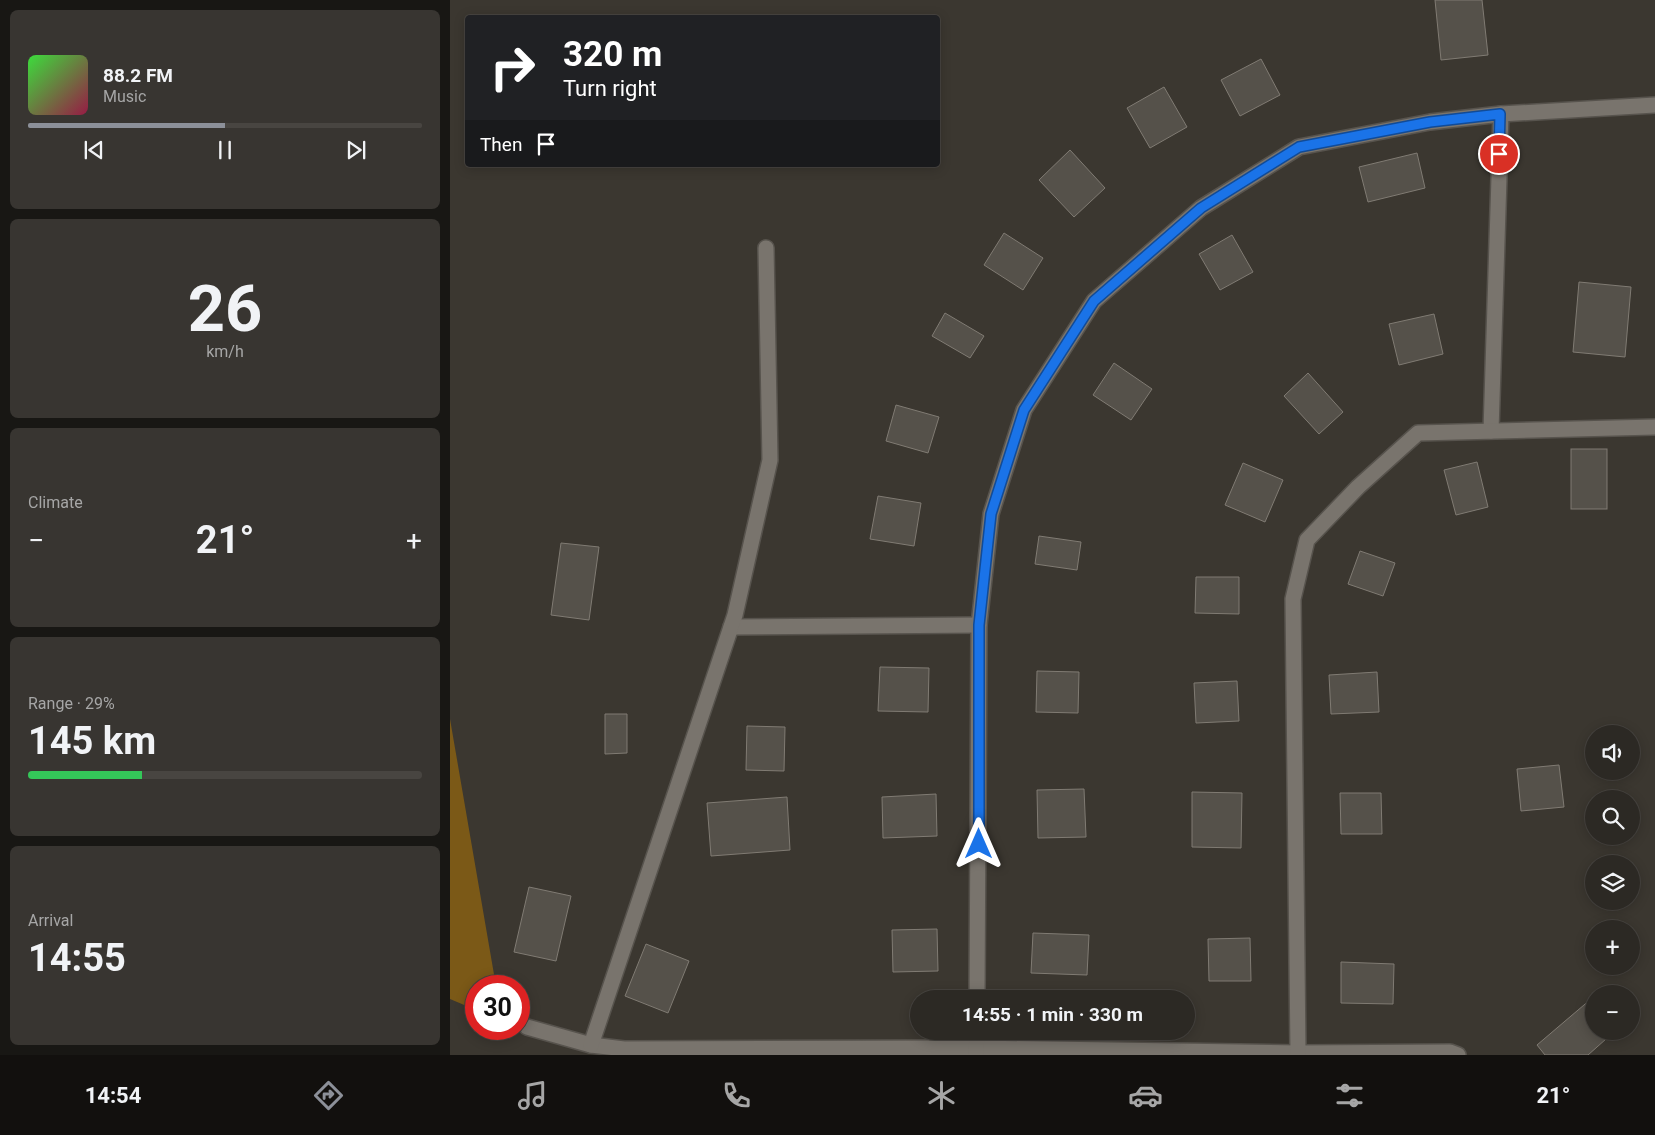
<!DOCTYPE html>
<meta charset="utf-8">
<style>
:root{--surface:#2c2924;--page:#383531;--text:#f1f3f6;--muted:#a6a6a6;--line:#484541;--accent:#8c9099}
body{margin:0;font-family:Roboto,sans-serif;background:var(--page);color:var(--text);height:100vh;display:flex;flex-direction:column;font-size:19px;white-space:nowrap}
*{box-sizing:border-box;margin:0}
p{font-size:16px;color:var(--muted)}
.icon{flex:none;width:28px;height:28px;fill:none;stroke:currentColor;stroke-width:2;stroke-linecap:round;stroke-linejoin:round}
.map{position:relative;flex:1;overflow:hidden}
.sheet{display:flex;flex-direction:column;gap:10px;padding:10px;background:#181714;width:450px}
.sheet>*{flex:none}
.guide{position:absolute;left:15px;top:15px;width:475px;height:152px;border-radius:5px;box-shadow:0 2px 12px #0003,0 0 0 1px var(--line);background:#202124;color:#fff;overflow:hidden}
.buttons{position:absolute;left:1135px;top:725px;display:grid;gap:10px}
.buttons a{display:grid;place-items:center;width:55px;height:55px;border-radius:50%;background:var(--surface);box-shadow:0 2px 12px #0003,0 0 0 1px var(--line);font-size:25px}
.speed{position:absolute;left:15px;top:975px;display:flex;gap:10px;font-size:25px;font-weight:700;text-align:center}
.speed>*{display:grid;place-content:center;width:65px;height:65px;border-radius:50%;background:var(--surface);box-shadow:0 2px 12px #0003,0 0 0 1px var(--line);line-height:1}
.speed .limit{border:8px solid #d22;background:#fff;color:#111}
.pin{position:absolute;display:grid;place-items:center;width:42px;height:42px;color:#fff;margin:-21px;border:2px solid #fff;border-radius:50%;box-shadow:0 1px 5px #0007}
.me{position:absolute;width:55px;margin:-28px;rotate:0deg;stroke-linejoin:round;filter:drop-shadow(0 0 4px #0008)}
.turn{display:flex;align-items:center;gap:18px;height:105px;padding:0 15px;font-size:22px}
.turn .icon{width:65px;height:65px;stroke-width:2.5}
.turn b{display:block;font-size:35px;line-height:42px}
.then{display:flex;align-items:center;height:48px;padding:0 15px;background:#0003;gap:10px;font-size:19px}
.big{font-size:38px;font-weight:700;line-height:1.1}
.sheet .card{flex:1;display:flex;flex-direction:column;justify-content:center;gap:8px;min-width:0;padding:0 18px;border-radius:8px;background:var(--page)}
.sheet .dial{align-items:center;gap:0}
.dial b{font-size:65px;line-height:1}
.song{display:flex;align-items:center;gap:15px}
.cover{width:60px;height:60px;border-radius:8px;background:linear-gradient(135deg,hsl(120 70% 55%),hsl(340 70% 35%))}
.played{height:5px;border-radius:2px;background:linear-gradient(90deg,var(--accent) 50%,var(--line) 50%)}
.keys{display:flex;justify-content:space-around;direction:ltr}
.heat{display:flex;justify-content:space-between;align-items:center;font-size:28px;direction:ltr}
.charge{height:8px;border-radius:4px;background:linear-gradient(90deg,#34c759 29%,var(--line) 0)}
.trip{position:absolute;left:460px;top:990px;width:285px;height:50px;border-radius:25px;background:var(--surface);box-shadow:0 2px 12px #0003,0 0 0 1px var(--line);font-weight:700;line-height:50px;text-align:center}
.tabs{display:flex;height:80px;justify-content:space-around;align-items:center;background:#12100e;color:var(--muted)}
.tabs .icon{width:35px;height:35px}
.tabs .current{color:var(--accent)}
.tabs b{font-size:22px;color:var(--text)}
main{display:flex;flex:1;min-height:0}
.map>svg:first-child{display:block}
.forest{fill:#7b5917}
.building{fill:#55514a;stroke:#807b73}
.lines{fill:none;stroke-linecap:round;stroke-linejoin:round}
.minor-casing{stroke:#57534d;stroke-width:18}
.minor{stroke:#79746d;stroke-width:15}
.route-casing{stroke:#114b97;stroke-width:12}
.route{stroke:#1a73e8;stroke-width:9}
</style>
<main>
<section class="sheet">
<div class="card">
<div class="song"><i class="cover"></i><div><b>88.2 FM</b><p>Music</p></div></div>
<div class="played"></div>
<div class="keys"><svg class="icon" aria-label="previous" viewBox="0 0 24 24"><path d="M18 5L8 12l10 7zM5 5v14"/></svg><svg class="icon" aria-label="pause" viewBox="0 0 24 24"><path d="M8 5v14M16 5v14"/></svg><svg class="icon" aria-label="next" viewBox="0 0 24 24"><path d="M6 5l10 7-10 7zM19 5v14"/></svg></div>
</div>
<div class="card dial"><b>26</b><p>km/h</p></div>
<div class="card"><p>Climate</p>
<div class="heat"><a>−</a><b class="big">21°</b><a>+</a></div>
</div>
<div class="card"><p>Range · 29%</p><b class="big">145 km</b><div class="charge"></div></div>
<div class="card"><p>Arrival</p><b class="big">14:55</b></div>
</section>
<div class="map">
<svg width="1205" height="1055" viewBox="0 0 1205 1055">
<rect width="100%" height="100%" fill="#3b3730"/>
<!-- forest -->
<polygon class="forest" points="0,719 46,986 26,986 26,1010 0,999"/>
<!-- building -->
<g class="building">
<polygon points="985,0 1032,0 1038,55 991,60"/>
<polygon points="811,59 830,95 790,116 771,80"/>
<polygon points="714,87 737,127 700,148 677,108"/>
<polygon points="620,150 655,188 624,217 589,180"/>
<polygon points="967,153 975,188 918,202 909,167"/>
<polygon points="554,233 593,258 573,290 534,265"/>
<polygon points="782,235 803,272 770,290 749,254"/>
<polygon points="1129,282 1181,287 1175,357 1123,352"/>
<polygon points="495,313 534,336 520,358 482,336"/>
<polygon points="984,314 993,354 949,365 939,324"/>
<polygon points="664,363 702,389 681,420 643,395"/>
<polygon points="858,373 893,412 869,434 834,396"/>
<polygon points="446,405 489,417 478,453 436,441"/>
<rect x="1121" y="449" width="36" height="60"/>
<polygon points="1027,462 1038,507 1006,515 994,470"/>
<polygon points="793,463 833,480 815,522 775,505"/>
<polygon points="428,496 471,503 464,546 420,539"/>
<polygon points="589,536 631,542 627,570 585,564"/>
<polygon points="111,543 149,547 139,620 101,615"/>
<polygon points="910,551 945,563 933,596 898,584"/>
<polygon points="746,577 789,577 789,614 745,613"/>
<polygon points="430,667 479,668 478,712 428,711"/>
<polygon points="587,671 629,672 628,713 586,712"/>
<polygon points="927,672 929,712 881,714 879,675"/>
<polygon points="787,681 789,721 746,723 744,683"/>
<polygon points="155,714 177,714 177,753 155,754"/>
<polygon points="297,726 335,727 334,771 296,770"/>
<polygon points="1109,765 1114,807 1071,811 1067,769"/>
<polygon points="634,789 636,837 588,838 587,790"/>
<polygon points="742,792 792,793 791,848 742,847"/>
<polygon points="890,793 931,793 932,834 891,834"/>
<polygon points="486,794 487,836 433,838 432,797"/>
<polygon points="337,797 340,850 261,856 257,803"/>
<polygon points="79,887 121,896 106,961 64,952"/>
<polygon points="487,929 488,971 443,972 442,930"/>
<polygon points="583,933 639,935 637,975 581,973"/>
<polygon points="800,938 801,981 759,981 758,939"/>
<polygon points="196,944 239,961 218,1013 175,996"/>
<polygon points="891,962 944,964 943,1004 891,1003"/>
<polygon points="1141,999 1144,1002 1144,1031 1165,1031 1138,1055 1095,1055 1087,1045"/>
</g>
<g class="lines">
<defs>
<g id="minor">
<polyline points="1041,431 1051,114"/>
<polyline points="281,627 529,625"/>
<polyline points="527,999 529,625 541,514 574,410 644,301 751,208 849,147 980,122 1051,114 1205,105"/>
<polyline points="77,1027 141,1045 174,1049 527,1048 848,1053 1000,1052 1008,1055"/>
<polyline points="141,1045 285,615 320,460 316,248"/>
<polyline points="848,1053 843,599 857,540 908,487 968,433 1205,427"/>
<polyline points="526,1055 527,1031"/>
</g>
</defs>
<!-- minor casing -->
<use href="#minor" class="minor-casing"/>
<!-- minor -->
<use href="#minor" class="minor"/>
</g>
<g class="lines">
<defs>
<polyline id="route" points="529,844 529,625 541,514 574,410 644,301 751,208 849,147 980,122 1050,114 1049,154"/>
</defs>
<!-- route casing -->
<use href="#route" class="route-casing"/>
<!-- route -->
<use href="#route" class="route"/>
</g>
</svg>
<div class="buttons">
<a><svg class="icon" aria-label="sound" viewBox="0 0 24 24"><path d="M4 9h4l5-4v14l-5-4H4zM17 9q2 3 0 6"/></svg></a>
<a><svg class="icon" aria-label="search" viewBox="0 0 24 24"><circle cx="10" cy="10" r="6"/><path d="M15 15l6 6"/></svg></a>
<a><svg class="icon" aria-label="layers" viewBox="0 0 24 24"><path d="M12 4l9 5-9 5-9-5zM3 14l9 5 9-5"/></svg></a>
<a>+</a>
<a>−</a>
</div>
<div class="speed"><div class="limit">30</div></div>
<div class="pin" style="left:1049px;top:154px;background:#d93025"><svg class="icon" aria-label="arrive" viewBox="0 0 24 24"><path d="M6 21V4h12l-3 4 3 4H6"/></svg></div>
<svg class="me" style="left:529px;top:844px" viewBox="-20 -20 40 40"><path d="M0-17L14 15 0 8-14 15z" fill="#1a73e8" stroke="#fff" stroke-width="4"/></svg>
<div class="trip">14:55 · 1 min · 330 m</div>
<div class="guide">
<div class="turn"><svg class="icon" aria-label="right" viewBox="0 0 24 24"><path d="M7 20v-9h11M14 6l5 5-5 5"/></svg><div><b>320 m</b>Turn right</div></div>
<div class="then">Then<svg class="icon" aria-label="arrive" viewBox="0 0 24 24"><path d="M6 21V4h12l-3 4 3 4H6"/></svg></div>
</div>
</div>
</main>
<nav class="tabs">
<b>14:54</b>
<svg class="icon current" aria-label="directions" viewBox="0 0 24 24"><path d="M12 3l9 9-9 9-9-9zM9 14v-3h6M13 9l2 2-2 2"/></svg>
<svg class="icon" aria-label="music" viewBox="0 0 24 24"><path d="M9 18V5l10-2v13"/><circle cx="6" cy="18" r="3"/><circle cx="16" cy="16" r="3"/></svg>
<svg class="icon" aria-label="phone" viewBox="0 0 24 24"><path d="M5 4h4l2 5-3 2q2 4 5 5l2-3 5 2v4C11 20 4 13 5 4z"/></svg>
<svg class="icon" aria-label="climate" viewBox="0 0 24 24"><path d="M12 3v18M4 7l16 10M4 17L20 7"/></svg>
<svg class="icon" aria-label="car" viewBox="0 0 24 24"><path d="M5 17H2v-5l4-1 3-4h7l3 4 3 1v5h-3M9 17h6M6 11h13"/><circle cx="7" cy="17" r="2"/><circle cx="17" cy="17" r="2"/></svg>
<svg class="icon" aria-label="filters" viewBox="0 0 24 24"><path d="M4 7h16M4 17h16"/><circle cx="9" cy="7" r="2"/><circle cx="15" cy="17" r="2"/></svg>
<b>21°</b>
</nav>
